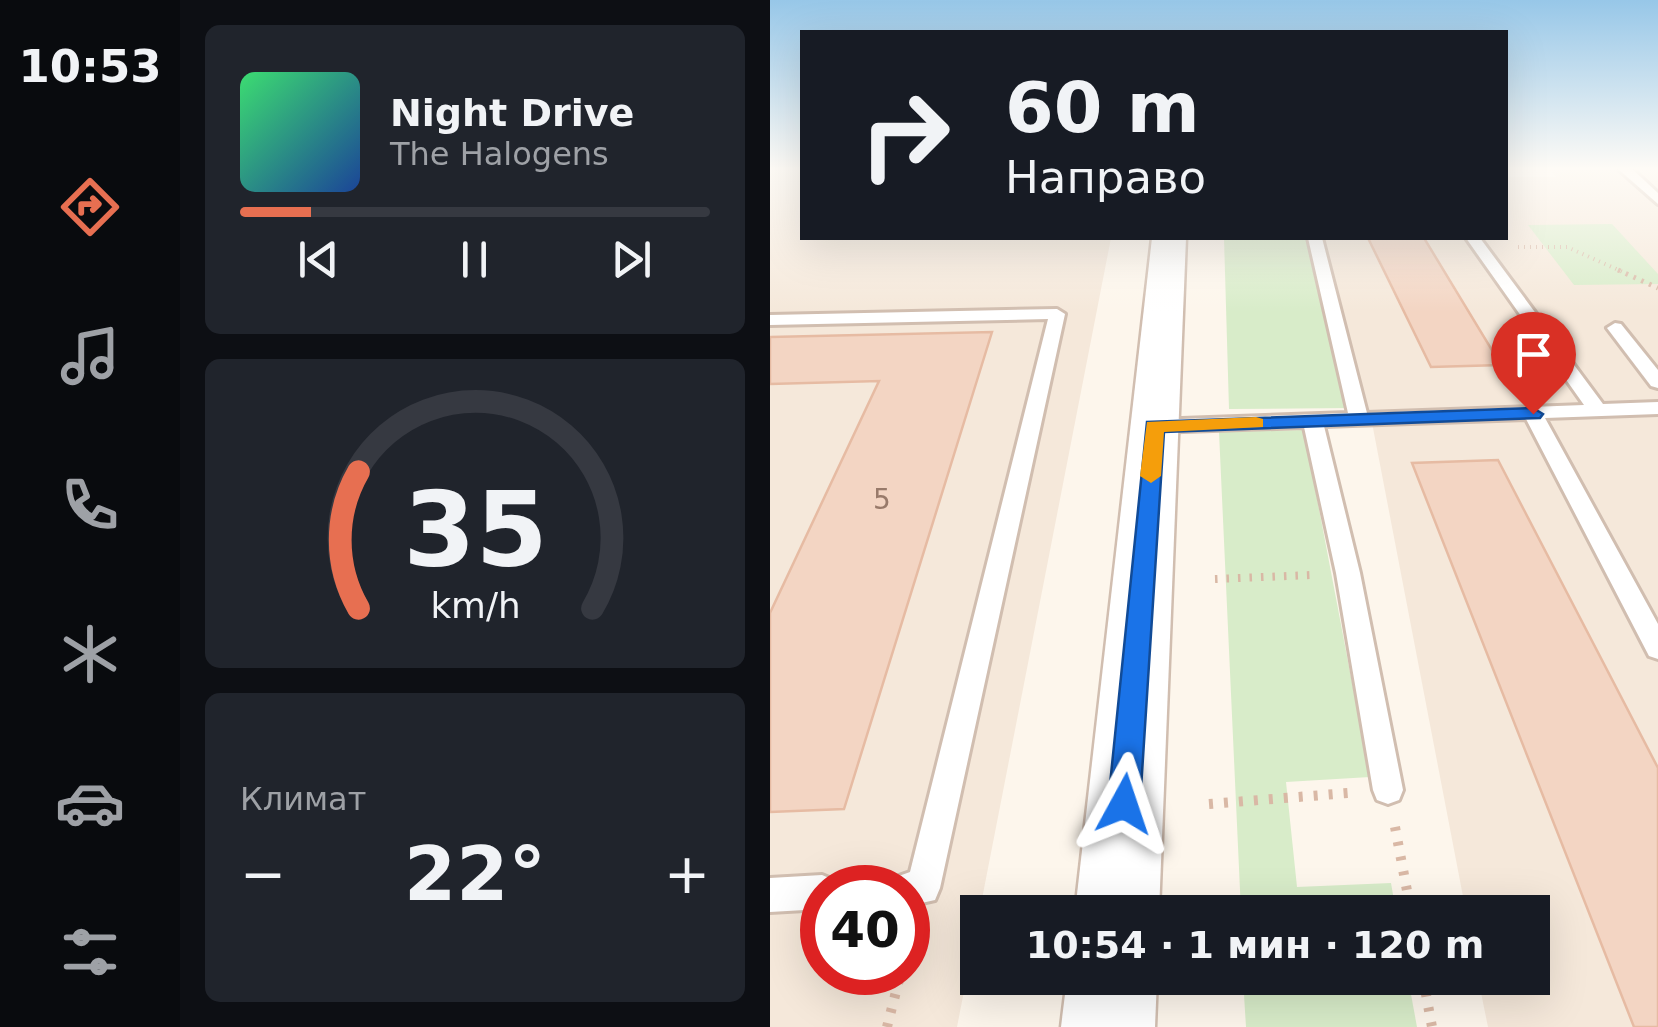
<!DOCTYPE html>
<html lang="ru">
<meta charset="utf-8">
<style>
:root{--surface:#171b24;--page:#20242c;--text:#f1f3f6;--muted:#9ea1a6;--line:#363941;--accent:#e76f51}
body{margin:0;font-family:"DejaVu Sans",sans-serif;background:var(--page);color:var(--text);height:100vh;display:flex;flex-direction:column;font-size:38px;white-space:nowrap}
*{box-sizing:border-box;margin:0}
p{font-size:32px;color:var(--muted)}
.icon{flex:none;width:55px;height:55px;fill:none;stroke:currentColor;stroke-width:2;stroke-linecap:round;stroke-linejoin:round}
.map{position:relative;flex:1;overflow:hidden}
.panel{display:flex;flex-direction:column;gap:25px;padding:25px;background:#0d0f14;width:590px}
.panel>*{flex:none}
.hud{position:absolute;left:30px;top:30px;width:708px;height:210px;border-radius:0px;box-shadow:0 10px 40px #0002;background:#171b24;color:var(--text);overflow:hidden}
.speed{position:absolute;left:30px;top:865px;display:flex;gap:20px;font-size:50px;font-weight:700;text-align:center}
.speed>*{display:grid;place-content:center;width:130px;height:130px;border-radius:50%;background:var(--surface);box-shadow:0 10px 40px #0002;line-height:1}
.speed .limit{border:15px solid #d22;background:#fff;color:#111}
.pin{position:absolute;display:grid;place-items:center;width:85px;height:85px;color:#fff;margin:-102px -42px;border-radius:50% 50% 50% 0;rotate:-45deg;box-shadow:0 0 10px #0007}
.pin .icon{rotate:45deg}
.me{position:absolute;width:110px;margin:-55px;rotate:5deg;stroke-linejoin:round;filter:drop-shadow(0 0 8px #0008)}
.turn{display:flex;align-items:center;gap:35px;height:210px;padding:0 40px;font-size:45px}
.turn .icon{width:130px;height:130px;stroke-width:2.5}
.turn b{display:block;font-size:70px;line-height:85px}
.big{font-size:75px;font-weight:700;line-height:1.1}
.panel .widget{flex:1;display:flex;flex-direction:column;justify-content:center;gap:15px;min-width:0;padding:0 35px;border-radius:15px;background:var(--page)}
.panel .dial{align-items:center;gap:0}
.dial svg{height:260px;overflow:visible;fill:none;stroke:var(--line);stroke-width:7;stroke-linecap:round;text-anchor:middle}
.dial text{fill:var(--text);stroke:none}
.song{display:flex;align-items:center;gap:30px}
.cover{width:120px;height:120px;border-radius:15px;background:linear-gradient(135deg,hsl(140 70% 55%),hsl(220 70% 35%))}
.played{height:10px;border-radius:5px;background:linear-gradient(90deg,var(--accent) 15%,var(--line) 15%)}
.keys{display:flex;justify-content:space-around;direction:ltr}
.heat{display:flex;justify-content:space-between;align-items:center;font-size:55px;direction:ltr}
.trip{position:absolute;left:190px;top:895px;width:590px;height:100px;border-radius:0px;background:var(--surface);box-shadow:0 10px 40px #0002;font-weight:700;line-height:100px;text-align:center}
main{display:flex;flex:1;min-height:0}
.menu{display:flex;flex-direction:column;width:180px;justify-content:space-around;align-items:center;background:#090b0e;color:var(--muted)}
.menu .icon{width:70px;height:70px}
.menu .current{color:var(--accent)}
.menu b{font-size:45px;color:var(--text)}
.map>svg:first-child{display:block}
.residential{fill:#f5e8da;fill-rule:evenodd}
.green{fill:#d8ecc9}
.building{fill:#f3d5c3;stroke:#e6bba3;stroke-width:2.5}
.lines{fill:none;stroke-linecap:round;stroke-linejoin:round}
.service-casing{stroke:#d1beb0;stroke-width:6}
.tertiary-casing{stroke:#d1beb0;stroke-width:5}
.path-far3{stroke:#d9b8a5;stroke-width:4;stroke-dasharray:1 5;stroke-linecap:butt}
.path-far2{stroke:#d9b8a5;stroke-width:5;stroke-dasharray:2.5 6;stroke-linecap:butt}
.path-far1{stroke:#d9b8a5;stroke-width:8;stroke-dasharray:2.5 9;stroke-linecap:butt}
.path{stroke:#d9b8a5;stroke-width:10;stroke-dasharray:4 11;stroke-linecap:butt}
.service{fill:#fff;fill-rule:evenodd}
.tertiary{fill:#fff;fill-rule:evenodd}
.route{fill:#1a73e8;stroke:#114b97;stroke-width:2.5}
.slow{fill:#f59e0b}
.labels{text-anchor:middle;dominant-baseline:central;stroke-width:8;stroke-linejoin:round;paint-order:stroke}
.number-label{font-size:28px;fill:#987a6a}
</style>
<main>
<nav class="menu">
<b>10:53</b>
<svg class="icon current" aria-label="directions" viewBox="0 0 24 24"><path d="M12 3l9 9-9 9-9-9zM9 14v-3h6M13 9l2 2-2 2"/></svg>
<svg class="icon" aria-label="music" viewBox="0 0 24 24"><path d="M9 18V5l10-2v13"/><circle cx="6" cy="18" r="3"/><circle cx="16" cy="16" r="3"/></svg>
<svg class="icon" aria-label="phone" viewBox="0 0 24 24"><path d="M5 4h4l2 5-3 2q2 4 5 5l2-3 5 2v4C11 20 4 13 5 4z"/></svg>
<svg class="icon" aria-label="climate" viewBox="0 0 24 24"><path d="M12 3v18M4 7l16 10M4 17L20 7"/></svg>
<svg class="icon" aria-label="car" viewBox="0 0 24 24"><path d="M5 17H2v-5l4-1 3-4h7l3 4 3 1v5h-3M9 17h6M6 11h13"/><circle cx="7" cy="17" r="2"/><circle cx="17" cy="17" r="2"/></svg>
<svg class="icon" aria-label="filters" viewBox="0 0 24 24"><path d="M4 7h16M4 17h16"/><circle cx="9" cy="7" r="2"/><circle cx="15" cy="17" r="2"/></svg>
</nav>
<section class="panel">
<div class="widget">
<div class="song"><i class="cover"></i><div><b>Night Drive</b><p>The Halogens</p></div></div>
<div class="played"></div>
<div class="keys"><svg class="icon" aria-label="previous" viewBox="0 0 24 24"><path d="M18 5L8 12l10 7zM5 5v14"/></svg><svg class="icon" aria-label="pause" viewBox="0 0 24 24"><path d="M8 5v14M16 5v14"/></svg><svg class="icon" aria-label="next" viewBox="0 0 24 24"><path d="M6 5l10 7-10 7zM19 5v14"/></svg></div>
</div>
<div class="widget dial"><svg viewBox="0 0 100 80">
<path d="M14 69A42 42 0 1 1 86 69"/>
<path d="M14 69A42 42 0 0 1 14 27" stroke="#e76f51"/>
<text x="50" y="56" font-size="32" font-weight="700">35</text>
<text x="50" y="72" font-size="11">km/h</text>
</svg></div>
<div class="widget"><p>Климат</p>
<div class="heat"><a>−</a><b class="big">22°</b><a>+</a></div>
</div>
</section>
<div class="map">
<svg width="888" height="1027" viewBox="0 0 888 1027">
<rect width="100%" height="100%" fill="#fdf6ec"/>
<!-- residential -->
<g class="residential">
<path d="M 0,168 L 32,168 L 32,238 L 341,238 L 187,1027 L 0,1027 ZM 52,888 L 138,888 L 138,972 L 52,972 Z"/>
<polygon points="779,168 888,168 888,1027 718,1027 708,978 762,978 762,912 696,912 603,428 550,238 735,238 735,177 786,177"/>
</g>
<!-- green -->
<g class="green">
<polygon points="842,224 888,274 888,284 804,285 758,225"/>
<polygon points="454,238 543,238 582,408 459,409"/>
<polygon points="534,430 600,777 516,782 527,887 621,883 626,912 471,912 449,432"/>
<polygon points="473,978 638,978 647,1027 476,1027"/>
</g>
<!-- building -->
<g class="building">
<polygon points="598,238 654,238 731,365 661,367"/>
<polygon points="222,332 74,809 0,812 0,613 109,381 0,384 0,337"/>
<polygon points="728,460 888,768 888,1027 864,1027 642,463"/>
</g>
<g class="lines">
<defs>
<g id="service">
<polygon points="847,168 861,168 888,193 888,204"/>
<polygon points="538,238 552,238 597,413 814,405 696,238 710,238 833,404 888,402 888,414 775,418 888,624 888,659 879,656 756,419 554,426 590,573 633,790 629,800 618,804 607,800 603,790 566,573 534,427 384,432 374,426 384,420 578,413"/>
<polygon points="287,309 295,314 170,888 165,900 138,906 138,888 122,888 126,877 140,872 278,319 0,325 0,315"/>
<polygon points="845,323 851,324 888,370 888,388 881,386 837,328"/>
<polygon points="52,875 64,880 67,888 52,888 52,909 0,912 0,878"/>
</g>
<g id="tertiary">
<polygon points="382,238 416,238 389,912 305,912"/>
<polygon points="297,978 387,978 385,1027 291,1027"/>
</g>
</defs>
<!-- service casing -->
<use href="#service" class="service-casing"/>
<!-- tertiary casing -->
<use href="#tertiary" class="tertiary-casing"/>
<!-- path-far3 -->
<polyline class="path-far3" points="748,247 797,247 853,272"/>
<!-- path-far2 -->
<polyline class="path-far2" points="848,270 888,288"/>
<!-- path-far1 -->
<polyline class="path-far1" points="445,579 542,575"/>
<!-- path -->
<g class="path">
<polyline points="439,804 578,793"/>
<polyline points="625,827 641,912"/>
<polyline points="138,948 143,928"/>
<polyline points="653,978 662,1027"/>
<polyline points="117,1027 131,972"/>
</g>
<!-- service -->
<use href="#service" class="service"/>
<!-- tertiary -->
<use href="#tertiary" class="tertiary"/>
</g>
<!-- sky -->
<linearGradient id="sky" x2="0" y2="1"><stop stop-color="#97c7e8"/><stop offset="0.54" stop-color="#fefbf6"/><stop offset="1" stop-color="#fefbf6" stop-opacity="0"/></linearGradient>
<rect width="888" height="312" fill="url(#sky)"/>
<!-- route -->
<polygon class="route" points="763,408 773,414 770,418 394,432 370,804 365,814 354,819 343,814 338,804 377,422"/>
<!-- slow -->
<polygon class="slow" points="486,417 493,419 493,427 394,432 391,476 381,483 370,476 377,422"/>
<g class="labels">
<!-- number labels -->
<g class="number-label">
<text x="112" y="499">5</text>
</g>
</g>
</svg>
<div class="speed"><div class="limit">40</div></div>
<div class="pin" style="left:763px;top:414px;background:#d93025"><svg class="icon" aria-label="arrive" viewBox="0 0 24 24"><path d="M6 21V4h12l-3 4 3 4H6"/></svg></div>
<svg class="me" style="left:354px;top:804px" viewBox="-20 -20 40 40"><path d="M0-17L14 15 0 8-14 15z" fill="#1a73e8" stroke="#fff" stroke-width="4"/></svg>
<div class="trip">10:54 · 1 мин · 120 m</div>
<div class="hud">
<div class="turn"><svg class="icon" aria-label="right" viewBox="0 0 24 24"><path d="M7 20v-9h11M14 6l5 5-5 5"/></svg><div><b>60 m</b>Направо</div></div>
</div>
</div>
</main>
